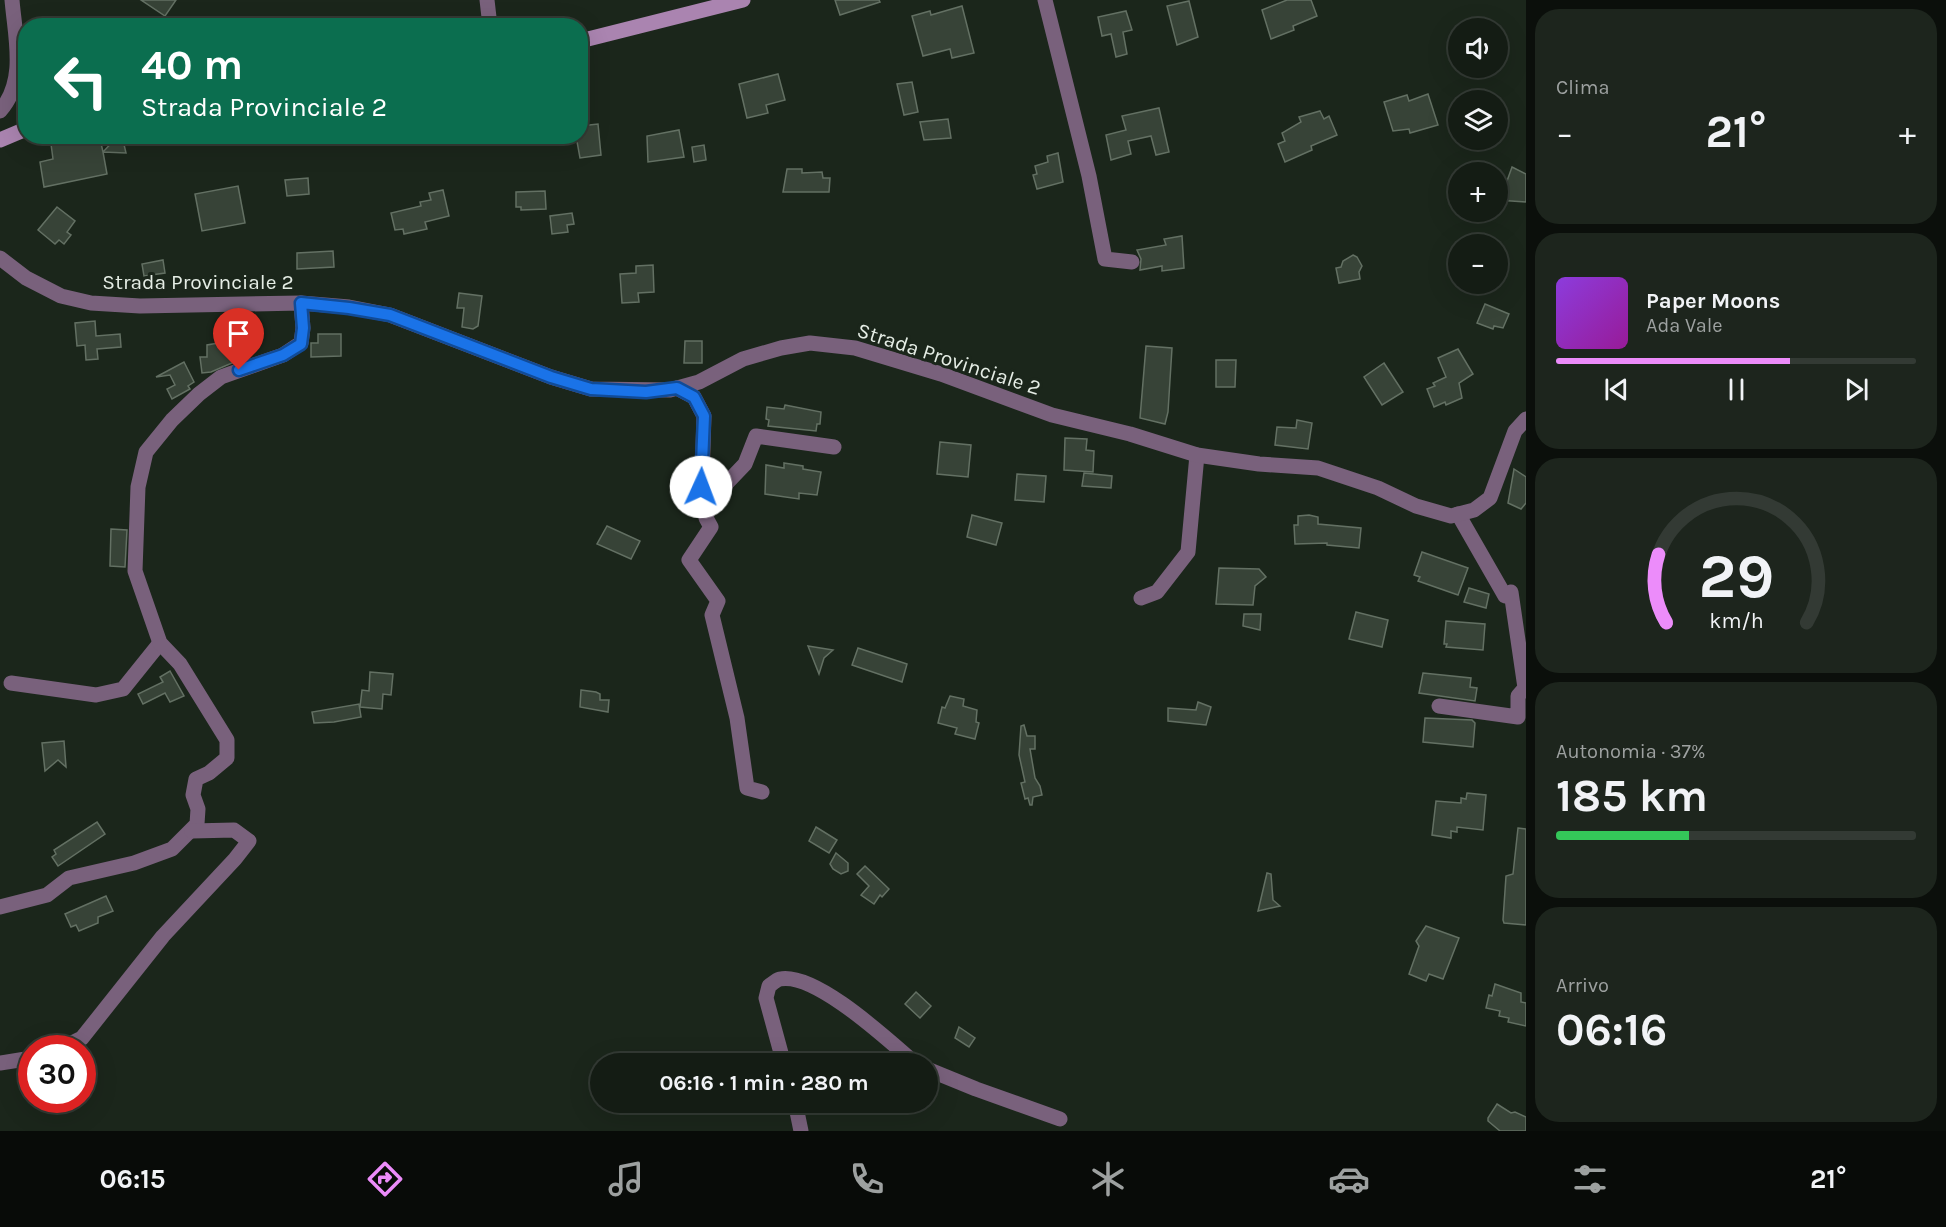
<!DOCTYPE html>
<html lang="it">
<meta charset="utf-8">
<style>
:root{--surface:#141c14;--page:#1d251d;--text:#f1f3f6;--muted:#9da1a0;--line:#333a34;--accent:#ec8cfa}
body{margin:0;font-family:Karla,sans-serif;background:var(--page);color:var(--text);height:100vh;display:flex;flex-direction:column;font-size:22px;white-space:nowrap}
*{box-sizing:border-box;margin:0}
p{font-size:20px;color:var(--muted)}
.icon{flex:none;width:33px;height:33px;fill:none;stroke:currentColor;stroke-width:2;stroke-linecap:round;stroke-linejoin:round}
.map{position:relative;flex:1;overflow:hidden}
.side{display:flex;flex-direction:column;gap:9px;padding:9px;background:#0b0f0b;width:420px}
.side>*{flex:none}
.hud{position:absolute;left:18px;top:18px;width:570px;height:126px;border-radius:24px;box-shadow:0 6px 24px #0002,0 0 0 2px var(--line);background:#0b6e4f;color:#fff;overflow:hidden}
.buttons{position:absolute;left:1448px;top:18px;display:grid;gap:12px}
.buttons a{display:grid;place-items:center;width:60px;height:60px;border-radius:50%;background:var(--surface);box-shadow:0 6px 24px #0002,0 0 0 2px var(--line);font-size:30px}
.speed{position:absolute;left:18px;top:1035px;display:flex;gap:12px;font-size:30px;font-weight:700;text-align:center}
.speed>*{display:grid;place-content:center;width:78px;height:78px;border-radius:50%;background:var(--surface);box-shadow:0 6px 24px #0002,0 0 0 2px var(--line);line-height:1}
.speed .limit{border:9px solid #d22;background:#fff;color:#111}
.pin{position:absolute;display:grid;place-items:center;width:51px;height:51px;color:#fff;margin:-62px -26px;border-radius:50% 50% 50% 0;rotate:-45deg;box-shadow:0 0 6px #0007}
.pin .icon{rotate:45deg}
.me{position:absolute;width:66px;margin:-33px;rotate:2deg;stroke-linejoin:round;filter:drop-shadow(0 0 4px #0008)}
.turn{display:flex;align-items:center;gap:21px;height:126px;padding:0 24px;font-size:27px}
.turn .icon{width:78px;height:78px;stroke-width:2.5}
.turn b{display:block;font-size:42px;line-height:51px}
.big{font-size:45px;font-weight:700;line-height:1.1}
.side .card{flex:1;display:flex;flex-direction:column;justify-content:center;gap:9px;min-width:0;padding:0 21px;border-radius:24px;background:var(--page)}
.side .dial{align-items:center;gap:0}
.dial svg{height:156px;overflow:visible;fill:none;stroke:var(--line);stroke-width:7;stroke-linecap:round;text-anchor:middle}
.dial text{fill:var(--text);stroke:none}
.song{display:flex;align-items:center;gap:18px}
.cover{width:72px;height:72px;border-radius:9px;background:linear-gradient(135deg,hsl(270 70% 55%),hsl(300 70% 35%))}
.played{height:6px;border-radius:3px;background:linear-gradient(90deg,var(--accent) 65%,var(--line) 65%)}
.keys{display:flex;justify-content:space-around;direction:ltr}
.heat{display:flex;justify-content:space-between;align-items:center;font-size:33px;direction:ltr}
.charge{height:9px;border-radius:4px;background:linear-gradient(90deg,#34c759 37%,var(--line) 0)}
.trip{position:absolute;left:590px;top:1053px;width:348px;height:60px;border-radius:30px;background:var(--surface);box-shadow:0 6px 24px #0002,0 0 0 2px var(--line);font-weight:700;line-height:60px;text-align:center}
.tab-bar{display:flex;height:96px;justify-content:space-around;align-items:center;background:#080b08;color:var(--muted)}
.tab-bar .icon{width:42px;height:42px}
.tab-bar .selected{color:var(--accent)}
.tab-bar b{font-size:27px;color:var(--text)}
main{display:flex;flex:1;min-height:0}
.map>svg:first-child{display:block}
.building{fill:#374337;stroke:#637063;stroke-width:1.5}
.lines{fill:none;stroke-linecap:round;stroke-linejoin:round}
.minor{stroke:#79617c;stroke-width:15}
.tertiary{stroke:#79617c;stroke-width:15}
.secondary{stroke:#aa84b0;stroke-width:15}
.route-casing{stroke:#114b97;stroke-width:15}
.route{stroke:#1a73e8;stroke-width:10}
.labels{text-anchor:middle;dominant-baseline:central;stroke-width:6;stroke-linejoin:round;paint-order:stroke}
.street-label{font-size:21px;fill:#e5ede5;stroke:#1b261b}
</style>
<main>
<div class="map">
<svg width="1526" height="1131" viewBox="0 0 1526 1131">
<rect width="100%" height="100%" fill="#1b261b"/>
<!-- building -->
<g class="building">
<polygon points="141,0 176,0 165,16"/>
<polygon points="835,0 879,0 880,2 840,15"/>
<polygon points="1287,0 1311,0 1317,16 1293,26 1294,30 1271,39 1262,10"/>
<polygon points="1189,1 1198,37 1177,45 1167,6"/>
<polygon points="962,6 974,53 952,58 950,49 923,56 912,16 930,11 931,15"/>
<polygon points="1126,11 1132,30 1123,32 1127,54 1116,57 1111,34 1102,36 1098,17"/>
<polygon points="778,74 785,100 766,105 768,113 747,118 739,84"/>
<polygon points="912,82 918,112 904,115 897,84"/>
<polygon points="1428,94 1438,125 1410,133 1409,129 1393,131 1384,102 1407,95 1409,101"/>
<polygon points="1159,108 1169,152 1156,155 1151,136 1128,141 1131,154 1111,160 1106,135 1126,130 1122,116"/>
<polygon points="1320,111 1324,119 1329,116 1337,135 1311,146 1312,150 1285,162 1278,144 1285,141 1282,133 1301,122 1299,117"/>
<polygon points="948,119 951,138 924,140 920,122"/>
<polygon points="598,124 601,155 580,158 576,136 580,136 580,126"/>
<polygon points="679,130 684,157 648,162 647,136"/>
<polygon points="118,136 122,136 126,153 103,152 107,174 44,187 40,162 53,159 51,144 100,139 103,152"/>
<polygon points="704,145 706,160 694,162 692,147"/>
<polygon points="1058,153 1063,182 1037,189 1033,175 1037,174 1035,166 1048,162 1047,156"/>
<polygon points="1512,167 1526,174 1526,202 1497,200 1497,181 1507,181"/>
<polygon points="787,169 802,169 802,173 822,172 823,178 830,178 829,192 783,192"/>
<polygon points="308,178 309,194 287,196 285,180"/>
<polygon points="238,186 245,223 202,231 195,194"/>
<polygon points="443,190 449,216 425,222 427,229 404,234 403,229 395,230 391,213 421,206 420,202 431,200 429,193"/>
<polygon points="545,191 546,209 521,210 521,207 516,207 516,192"/>
<polygon points="57,207 75,221 67,232 71,235 64,244 59,240 55,244 38,230"/>
<polygon points="572,213 574,224 567,225 568,232 552,234 550,216"/>
<polygon points="1182,236 1184,268 1162,271 1162,266 1140,270 1141,259 1137,250 1166,245 1164,239"/>
<polygon points="333,251 334,267 297,269 297,253"/>
<polygon points="1353,255 1357,257 1362,266 1359,272 1360,279 1339,283 1336,268 1341,267 1343,261"/>
<polygon points="163,260 165,273 144,276 142,264"/>
<polygon points="653,265 654,292 638,293 639,302 622,303 620,274 636,273 636,266"/>
<polygon points="459,293 482,296 478,326 473,329 462,327 464,308 457,308"/>
<polygon points="1485,304 1509,314 1503,328 1494,326 1493,329 1477,323"/>
<polygon points="95,321 96,336 120,334 121,347 97,349 98,359 86,360 85,345 77,346 75,323"/>
<polygon points="318,334 341,334 341,356 311,357 311,343 318,343"/>
<polygon points="236,340 239,360 211,372 202,373 200,357 207,357 207,345"/>
<polygon points="685,341 702,341 702,363 684,363"/>
<polygon points="1146,346 1172,348 1168,412 1165,424 1140,418"/>
<polygon points="1458,349 1473,374 1459,383 1462,398 1446,405 1445,402 1434,407 1427,389 1435,386 1433,383 1446,377 1438,358"/>
<polygon points="1216,360 1236,360 1235,387 1216,387"/>
<polygon points="184,362 194,382 188,386 190,389 172,399 167,389 175,385 170,375 156,377"/>
<polygon points="1384,363 1403,392 1382,405 1364,377"/>
<polygon points="785,405 821,412 820,424 817,424 816,431 768,426 769,420 766,419 767,407 784,409"/>
<polygon points="1297,420 1312,423 1308,449 1275,445 1277,427 1296,428"/>
<polygon points="1065,438 1087,439 1086,450 1094,451 1093,472 1064,470"/>
<polygon points="940,442 971,445 968,477 937,474"/>
<polygon points="784,463 803,466 803,469 821,472 817,495 799,493 799,499 765,494 766,465 784,468"/>
<polygon points="1514,469 1526,477 1526,503 1521,509 1508,503"/>
<polygon points="1084,473 1112,476 1111,488 1082,486"/>
<polygon points="1017,474 1046,476 1044,502 1015,500"/>
<polygon points="972,515 1002,523 996,545 967,537"/>
<polygon points="1309,515 1318,517 1318,524 1361,528 1359,548 1327,545 1327,543 1295,544 1294,525 1298,525 1298,516"/>
<polygon points="607,526 640,541 631,559 597,544"/>
<polygon points="111,529 127,530 125,567 110,566"/>
<polygon points="1422,552 1468,568 1458,595 1418,581 1420,577 1414,575"/>
<polygon points="1219,568 1259,569 1266,577 1255,586 1253,605 1216,604"/>
<polygon points="1469,588 1489,594 1486,608 1464,602"/>
<polygon points="1356,612 1388,620 1382,647 1349,639"/>
<polygon points="1244,614 1261,614 1260,630 1243,626"/>
<polygon points="1446,621 1485,624 1483,650 1446,647 1447,644 1444,644"/>
<polygon points="808,646 833,650 824,658 819,674"/>
<polygon points="858,648 907,664 902,682 852,665"/>
<polygon points="170,671 184,696 170,702 165,693 143,704 138,694 163,682 160,677"/>
<polygon points="370,672 393,674 391,695 383,694 382,709 360,707 362,690 369,691"/>
<polygon points="1423,673 1471,678 1470,687 1477,688 1475,701 1419,693"/>
<polygon points="581,690 596,692 600,694 600,700 609,700 608,712 580,707"/>
<polygon points="950,696 964,699 963,706 977,710 976,722 979,723 975,739 955,734 957,728 938,723 942,707 945,708"/>
<polygon points="1198,702 1211,707 1206,725 1168,721 1168,708 1196,710"/>
<polygon points="359,704 361,717 334,722 314,723 312,712"/>
<polygon points="1425,718 1472,720 1475,723 1473,747 1423,742"/>
<polygon points="1024,725 1027,736 1035,736 1035,749 1030,749 1035,778 1040,786 1042,795 1033,797 1032,805 1030,805 1028,798 1025,799 1021,783 1025,782 1019,755 1021,726"/>
<polygon points="64,741 66,767 58,760 45,771 42,743"/>
<polygon points="1467,793 1486,795 1483,830 1457,827 1457,832 1451,831 1451,838 1432,835 1436,801 1461,803 1461,798 1466,799"/>
<polygon points="97,822 105,834 58,866 52,857 56,854 54,850"/>
<polygon points="816,827 837,840 829,853 809,841"/>
<polygon points="1518,828 1526,829 1526,925 1504,923 1503,920 1506,876 1513,874"/>
<polygon points="836,853 848,863 848,871 841,874 833,869 830,864"/>
<polygon points="865,866 889,889 882,897 880,895 874,904 861,895 869,886 857,874"/>
<polygon points="1267,873 1271,874 1273,900 1280,906 1258,911"/>
<polygon points="106,896 113,911 98,917 98,923 79,931 76,925 71,927 65,914"/>
<polygon points="1426,926 1459,938 1443,979 1429,974 1426,981 1409,974 1419,946 1416,941"/>
<polygon points="1495,984 1521,993 1521,1002 1526,1003 1526,1026 1508,1022 1509,1018 1499,1016 1500,1011 1486,1008 1489,995 1492,996"/>
<polygon points="916,992 931,1006 920,1018 905,1004"/>
<polygon points="959,1027 975,1038 969,1047 955,1038"/>
<polygon points="1497,1104 1511,1113 1515,1112 1526,1117 1526,1131 1500,1131 1488,1121 1488,1118"/>
</g>
<g class="lines">
<!-- minor -->
<g class="minor">
<polyline points="487,0 490,26"/>
<polyline points="1045,0 1089,176 1105,259 1132,262"/>
<path d="M 0,111 C 27,81 15,37 12,0"/>
<polyline points="677,388 694,397 704,416 701,510 745,464 756,436 834,447"/>
<polyline points="711,499 706,518 711,527 689,560 718,601 712,615 737,718 747,788 762,792"/>
<polyline points="1141,598 1157,592 1188,552 1197,455"/>
<polyline points="11,683 96,695 123,689 160,643"/>
<polyline points="1439,706 1518,717 1518,696 1525,688 1511,592 1505,596 1458,514"/>
<polyline points="0,907 47,895 69,878 134,863 172,849 197,824 198,809 193,795 196,779 209,773 227,758 227,740 180,664 160,643 135,571 138,487 146,452 172,420 199,394 221,377 283,355 301,343 303,328 301,303"/>
<polyline points="62,1048 82,1038 163,936 235,859 249,841 234,830 192,831"/>
<polyline points="0,1063 32,1058"/>
<path d="M 784,1064 L 766,998 L 769,986 C 772,984 776,980 780,979 C 816,972 889,1041 916,1064"/>
<polyline points="927,1069 976,1089 1060,1119"/>
<polyline points="795,1102 801,1131"/>
</g>
<!-- tertiary -->
<polyline class="tertiary" points="0,258 26,278 61,296 91,303 140,306 301,303 349,307 390,315 551,377 591,389 670,390 699,382 743,359 781,348 810,343 855,348 941,374 1052,415 1130,434 1197,455 1259,464 1318,468 1378,488 1416,506 1451,516 1474,510 1490,498 1515,431 1526,419"/>
<!-- secondary -->
<g class="secondary">
<polyline points="580,41 743,0"/>
<polyline points="0,140 26,129"/>
</g>
</g>
<g class="lines">
<defs>
<polyline id="route" points="239,370 283,355 301,344 303,328 301,303 349,308 390,315 551,377 591,389 646,392 677,388 694,397 704,416 701,487"/>
</defs>
<!-- route casing -->
<use href="#route" class="route-casing"/>
<!-- route -->
<use href="#route" class="route"/>
</g>
<g class="labels">
<!-- street labels -->
<g class="street-label">
<text x="198" y="282">Strada Provinciale 2</text>
<text transform="translate(949 359) rotate(18)">Strada Provinciale 2</text>
</g>
</g>
</svg>
<div class="buttons">
<a><svg class="icon" aria-label="sound" viewBox="0 0 24 24"><path d="M4 9h4l5-4v14l-5-4H4zM17 9q2 3 0 6"/></svg></a>
<a><svg class="icon" aria-label="layers" viewBox="0 0 24 24"><path d="M12 4l9 5-9 5-9-5zM3 14l9 5 9-5"/></svg></a>
<a>+</a>
<a>−</a>
</div>
<div class="speed"><div class="limit">30</div></div>
<div class="pin" style="left:239px;top:370px;background:#d93025"><svg class="icon" aria-label="arrive" viewBox="0 0 24 24"><path d="M6 21V4h12l-3 4 3 4H6"/></svg></div>
<svg class="me" style="left:701px;top:487px" viewBox="-20 -20 40 40"><circle r="19" fill="#fff"/><path d="M0-13L10 11 0 6-10 11z" fill="#1a73e8"/></svg>
<div class="trip">06:16 · 1 min · 280 m</div>
<div class="hud">
<div class="turn"><svg class="icon" aria-label="left" viewBox="0 0 24 24"><path d="M17 20v-9H6M10 6l-5 5 5 5"/></svg><div><b>40 m</b>Strada Provinciale 2</div></div>
</div>
</div>
<section class="side">
<div class="card"><p>Clima</p>
<div class="heat"><a>−</a><b class="big">21°</b><a>+</a></div>
</div>
<div class="card">
<div class="song"><i class="cover"></i><div><b>Paper Moons</b><p>Ada Vale</p></div></div>
<div class="played"></div>
<div class="keys"><svg class="icon" aria-label="previous" viewBox="0 0 24 24"><path d="M18 5L8 12l10 7zM5 5v14"/></svg><svg class="icon" aria-label="pause" viewBox="0 0 24 24"><path d="M8 5v14M16 5v14"/></svg><svg class="icon" aria-label="next" viewBox="0 0 24 24"><path d="M6 5l10 7-10 7zM19 5v14"/></svg></div>
</div>
<div class="card dial"><svg viewBox="0 0 100 80">
<path d="M14 69A42 42 0 1 1 86 69"/>
<path d="M14 69A42 42 0 0 1 10 34" stroke="#ec8cfa"/>
<text x="50" y="56" font-size="32" font-weight="700">29</text>
<text x="50" y="72" font-size="11">km/h</text>
</svg></div>
<div class="card"><p>Autonomia · 37%</p><b class="big">185 km</b><div class="charge"></div></div>
<div class="card"><p>Arrivo</p><b class="big">06:16</b></div>
</section>
</main>
<nav class="tab-bar">
<b>06:15</b>
<svg class="icon selected" aria-label="directions" viewBox="0 0 24 24"><path d="M12 3l9 9-9 9-9-9zM9 14v-3h6M13 9l2 2-2 2"/></svg>
<svg class="icon" aria-label="music" viewBox="0 0 24 24"><path d="M9 18V5l10-2v13"/><circle cx="6" cy="18" r="3"/><circle cx="16" cy="16" r="3"/></svg>
<svg class="icon" aria-label="phone" viewBox="0 0 24 24"><path d="M5 4h4l2 5-3 2q2 4 5 5l2-3 5 2v4C11 20 4 13 5 4z"/></svg>
<svg class="icon" aria-label="climate" viewBox="0 0 24 24"><path d="M12 3v18M4 7l16 10M4 17L20 7"/></svg>
<svg class="icon" aria-label="car" viewBox="0 0 24 24"><path d="M5 17H2v-5l4-1 3-4h7l3 4 3 1v5h-3M9 17h6M6 11h13"/><circle cx="7" cy="17" r="2"/><circle cx="17" cy="17" r="2"/></svg>
<svg class="icon" aria-label="filters" viewBox="0 0 24 24"><path d="M4 7h16M4 17h16"/><circle cx="9" cy="7" r="2"/><circle cx="15" cy="17" r="2"/></svg>
<b>21°</b>
</nav>
